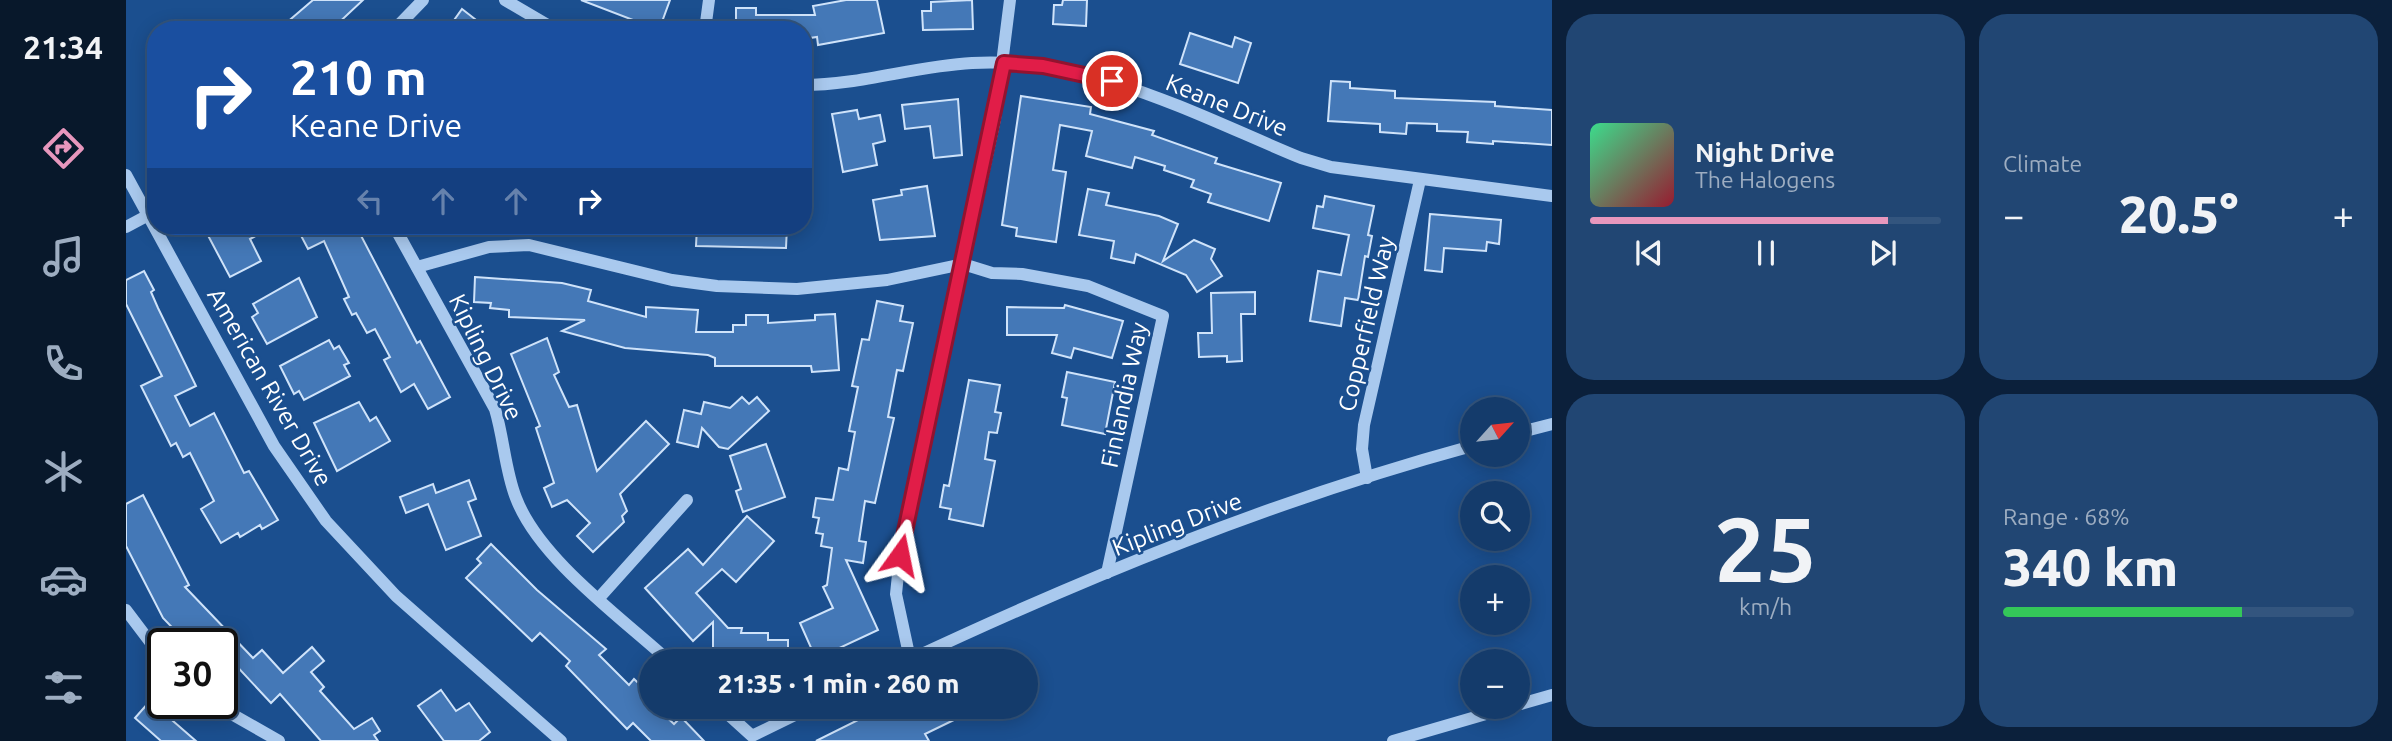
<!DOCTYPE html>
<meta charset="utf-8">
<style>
:root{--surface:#143b6b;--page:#214673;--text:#f1f3f6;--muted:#9dadc1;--line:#33557e;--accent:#e797bd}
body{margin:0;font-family:Ubuntu,sans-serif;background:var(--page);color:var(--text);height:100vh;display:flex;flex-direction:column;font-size:26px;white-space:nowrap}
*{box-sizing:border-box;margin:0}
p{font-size:23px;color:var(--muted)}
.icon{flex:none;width:38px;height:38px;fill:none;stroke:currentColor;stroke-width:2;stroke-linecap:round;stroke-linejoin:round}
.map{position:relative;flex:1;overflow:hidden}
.panel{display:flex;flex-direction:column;gap:14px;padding:14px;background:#0b203b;width:840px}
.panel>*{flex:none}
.banner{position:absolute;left:21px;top:21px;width:665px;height:214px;border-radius:28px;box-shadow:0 4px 18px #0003,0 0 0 2px var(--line);background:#1a4fa0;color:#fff;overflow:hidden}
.needle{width:46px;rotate:63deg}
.controls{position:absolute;left:1334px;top:397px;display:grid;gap:14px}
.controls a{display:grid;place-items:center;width:70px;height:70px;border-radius:50%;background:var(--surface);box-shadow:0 4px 18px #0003,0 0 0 2px var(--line);font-size:35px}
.speed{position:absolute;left:21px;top:628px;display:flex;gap:14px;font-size:35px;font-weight:700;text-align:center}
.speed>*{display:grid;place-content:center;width:91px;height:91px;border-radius:50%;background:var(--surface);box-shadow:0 4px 18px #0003,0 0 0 2px var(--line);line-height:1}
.speed .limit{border:4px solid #111;border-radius:10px;background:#fff;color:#111}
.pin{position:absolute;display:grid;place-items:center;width:60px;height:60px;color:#fff;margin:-30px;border:4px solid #fff;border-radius:50%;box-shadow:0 2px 7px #0007}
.me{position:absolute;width:77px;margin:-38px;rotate:12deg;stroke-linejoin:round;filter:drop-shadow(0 0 5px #0008)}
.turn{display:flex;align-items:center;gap:24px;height:147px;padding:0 28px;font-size:32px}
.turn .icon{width:91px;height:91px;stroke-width:2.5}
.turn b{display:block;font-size:49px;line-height:60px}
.lanes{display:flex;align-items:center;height:66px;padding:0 28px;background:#0003;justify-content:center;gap:35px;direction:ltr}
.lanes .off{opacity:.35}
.big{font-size:52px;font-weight:800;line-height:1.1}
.panel .widget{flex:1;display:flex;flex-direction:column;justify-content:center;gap:10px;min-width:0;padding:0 24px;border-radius:28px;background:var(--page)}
.panel .dial{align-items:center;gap:0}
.dial b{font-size:91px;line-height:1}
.song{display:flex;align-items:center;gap:21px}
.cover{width:84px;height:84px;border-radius:10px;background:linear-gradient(135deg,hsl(150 70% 55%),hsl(350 70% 35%))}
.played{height:7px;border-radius:4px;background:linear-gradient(90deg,var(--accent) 85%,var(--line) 85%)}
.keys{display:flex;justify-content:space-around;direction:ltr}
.heat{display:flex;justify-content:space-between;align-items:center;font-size:38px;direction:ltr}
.charge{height:10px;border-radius:5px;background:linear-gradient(90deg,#34c759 68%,var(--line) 0)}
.panel .tiles{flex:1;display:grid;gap:14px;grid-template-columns:repeat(2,1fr)}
.trip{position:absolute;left:513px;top:649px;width:399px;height:70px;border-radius:35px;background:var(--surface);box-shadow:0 4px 18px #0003,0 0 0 2px var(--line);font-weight:800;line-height:70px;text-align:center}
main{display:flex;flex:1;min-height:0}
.dock{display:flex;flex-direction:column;width:126px;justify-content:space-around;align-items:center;background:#08182b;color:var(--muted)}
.dock .icon{width:49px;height:49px}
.dock .selected{color:var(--accent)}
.dock b{font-size:32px;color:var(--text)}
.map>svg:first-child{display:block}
.building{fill:#4478b7;stroke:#cfe3fa;stroke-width:2}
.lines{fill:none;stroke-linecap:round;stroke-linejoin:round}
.minor{stroke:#a9c9ee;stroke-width:12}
.route-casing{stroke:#92132f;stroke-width:18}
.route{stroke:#e11d48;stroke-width:12}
.labels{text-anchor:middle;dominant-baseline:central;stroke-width:5;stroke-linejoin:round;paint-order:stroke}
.street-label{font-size:24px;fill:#fff;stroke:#1b4f8f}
</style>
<main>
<nav class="dock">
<b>21:34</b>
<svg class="icon selected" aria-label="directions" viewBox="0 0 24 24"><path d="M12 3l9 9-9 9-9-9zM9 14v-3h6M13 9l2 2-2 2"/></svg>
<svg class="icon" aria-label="music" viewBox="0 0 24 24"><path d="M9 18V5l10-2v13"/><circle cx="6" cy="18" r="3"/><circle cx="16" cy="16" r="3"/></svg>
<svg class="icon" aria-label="phone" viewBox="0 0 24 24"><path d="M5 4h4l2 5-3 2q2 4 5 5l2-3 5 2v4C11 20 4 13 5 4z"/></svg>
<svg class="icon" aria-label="climate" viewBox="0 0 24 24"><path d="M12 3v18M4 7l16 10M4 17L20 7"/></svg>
<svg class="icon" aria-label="car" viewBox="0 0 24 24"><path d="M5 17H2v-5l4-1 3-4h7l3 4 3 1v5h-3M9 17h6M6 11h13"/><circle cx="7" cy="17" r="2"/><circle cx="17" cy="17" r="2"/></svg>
<svg class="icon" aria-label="filters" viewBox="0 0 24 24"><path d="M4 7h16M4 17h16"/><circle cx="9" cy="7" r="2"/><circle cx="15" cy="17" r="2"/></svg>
</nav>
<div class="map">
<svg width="1426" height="741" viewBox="0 0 1426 741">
<rect width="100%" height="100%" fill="#1b4f8f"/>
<!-- building -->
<g class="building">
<polygon points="187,0 237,0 205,30 196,23 189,30 152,30"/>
<polygon points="455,0 544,0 533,30"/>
<polygon points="720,0 751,0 758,33 692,45 691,37 677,39 677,30 610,30 610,8 630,8 630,15 689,15 687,6"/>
<polygon points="846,0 847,29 797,30 796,11 805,11 805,2"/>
<polygon points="937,0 961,0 960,26 927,24 928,5 936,5"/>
<polygon points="336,9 363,30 321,30"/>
<polygon points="1064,33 1106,47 1109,37 1125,43 1112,83 1054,64"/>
<polygon points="1205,81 1224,82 1224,88 1269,91 1269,98 1369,102 1369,106 1426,110 1426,145 1367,141 1367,144 1341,142 1342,132 1311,131 1311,124 1281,123 1280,134 1254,132 1254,124 1202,121"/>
<polygon points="895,96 965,107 964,114 1028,131 1026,135 1091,158 1089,163 1155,183 1143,221 1082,202 1085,194 1065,187 1068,180 1038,170 1039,166 1009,157 1006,168 960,156 966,131 934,125 927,170 940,172 930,242 890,236 891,228 876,225"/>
<polygon points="832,99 836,155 808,158 804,126 779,129 776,105"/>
<polygon points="731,110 733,119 754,115 759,141 747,144 751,165 717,172 706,114"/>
<polygon points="801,186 809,236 754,240 747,200 776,195 775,190"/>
<polygon points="962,189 983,193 980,205 1033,216 1052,224 1037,261 1068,240 1089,249 1085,259 1096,276 1071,292 1060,275 1010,254 1008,263 985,258 988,241 953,235"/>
<polygon points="1199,196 1248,206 1242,235 1246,236 1242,257 1239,256 1232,300 1219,298 1215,326 1184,321 1192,271 1215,275 1223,235 1187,228 1191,206 1197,207"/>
<polygon points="1304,214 1375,220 1373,244 1361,242 1360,251 1318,248 1316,272 1299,270"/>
<polygon points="77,226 149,226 124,239 135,261 104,277"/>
<polygon points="170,226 230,226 291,343 294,341 324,397 302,409 288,384 275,392 258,360 264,357 249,329 241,333 230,313 226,315 218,299 223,297 198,241 182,249"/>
<polygon points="571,226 661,226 660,248 570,246"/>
<polygon points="18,271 28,290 25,292 32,308 70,386 49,396 64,426 88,413 118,473 123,471 152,520 136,529 134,525 114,537 112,533 95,543 75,509 88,501 64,453 57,457 50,443 45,446 15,386 36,376 0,304 0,280"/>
<polygon points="349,277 436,283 465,290 462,301 520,317 520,307 572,310 570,332 607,332 607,325 620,325 620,315 642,315 642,323 689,320 689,315 709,314 713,370 686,372 685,366 589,366 589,358 582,355 499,348 436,331 459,320 383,317 383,310 364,308 365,303 348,302"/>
<polygon points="173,278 191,317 141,344 126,317 132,313 127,304"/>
<polygon points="1129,292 1129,314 1115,314 1116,361 1101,362 1101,356 1073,357 1072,333 1086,333 1085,293"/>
<polygon points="751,301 777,306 774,321 787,323 777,371 771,370 762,417 768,418 749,503 739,501 733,541 740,542 737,563 720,560 752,630 690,659 674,623 707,608 697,587 701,585 706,548 695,546 697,534 690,533 693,518 687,517 690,498 707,500 713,468 722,470 729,432 723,431 732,387 726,386 736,339 743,340"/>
<polygon points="939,305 997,321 986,358 948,348 945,358 926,353 931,335 881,335 881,307 938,308"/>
<polygon points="421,338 433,372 428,375 443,407 451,405 471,471 520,421 543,444 494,494 501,511 496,516 498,522 467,552 451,536 464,523 441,500 426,507 418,488 428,483 410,428 414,426 385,354"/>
<polygon points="203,340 208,349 213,346 223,363 218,365 224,376 178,400 173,391 168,394 154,366"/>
<polygon points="941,372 989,382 979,434 936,425 941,398 936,397"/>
<polygon points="843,380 874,385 869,412 875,413 871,433 863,432 859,459 869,461 857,526 823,519 825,509 814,507 818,485 823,486"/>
<polygon points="616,397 623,404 631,397 643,411 602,449 593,447 576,428 572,447 551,442 558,410 575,414 578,402 604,408"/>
<polygon points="233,402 244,421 250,417 264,441 211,471 188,423"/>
<polygon points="640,444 659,497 617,512 610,491 615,489 604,456"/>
<polygon points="343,480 350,499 342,502 355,536 320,550 302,504 280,513 274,497 307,484 310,493"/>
<polygon points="17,495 63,585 59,587 127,658 136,650 157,673 186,647 198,661 185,672 198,687 194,691 228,729 246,718 254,731 248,735 252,741 195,741 154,694 145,703 105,660 96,669 96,644 62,644 37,618 0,546 0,504"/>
<polygon points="621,516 648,541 610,582 596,569 570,593 602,628 616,628 615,633 642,633 642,640 662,640 662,662 615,662 615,655 587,655 587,622 567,641 519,588 562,549 577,565"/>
<polygon points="365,544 411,590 480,649 473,655 503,685 508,679 525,695 525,707 530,707 548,724 555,717 578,741 525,741 507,723 501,729 440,666 444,661 414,633 406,641 340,578 355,563 351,559"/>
<polygon points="315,690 330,711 343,703 364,732 353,741 318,741 292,706"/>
<polygon points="24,701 70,741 35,741 9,718"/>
<polygon points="758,707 765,717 786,707 826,707 832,718 799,734 803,741 690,741"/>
</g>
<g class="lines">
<!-- minor -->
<g class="minor">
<polyline points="379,0 430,30"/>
<polyline points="268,30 297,0"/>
<polyline points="579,30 583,0"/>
<path d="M 677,85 C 734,85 789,66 846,63 C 963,56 1070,115 1175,158 L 1205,167 L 1426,196"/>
<polyline points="0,175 148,446 200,521 270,596 435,741"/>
<path d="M 268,226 L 369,409 C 378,439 379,470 390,498 C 413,559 496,618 544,662"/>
<polyline points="0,227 30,211"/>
<polyline points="291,267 363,247 403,245 546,280 591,286 671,289 761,280 837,264 866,273 896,274 962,286 1037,316 981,573"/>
<polyline points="1391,433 1426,424"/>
<polyline points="1241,478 1236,449 1238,425 1294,180"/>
<polyline points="473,598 561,500"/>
<polyline points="0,610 37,659"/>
<polyline points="784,659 770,594 774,555 869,119 884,0"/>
<path d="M 779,662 C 962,576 1151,499 1346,446"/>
<polyline points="88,704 153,741"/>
<polyline points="1391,705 1426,695"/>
<polyline points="594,707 626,736 685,707"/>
<polyline points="1267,741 1384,707"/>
</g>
</g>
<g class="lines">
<defs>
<polyline id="route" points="774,555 878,63 917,66 986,81"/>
</defs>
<!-- route casing -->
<use href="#route" class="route-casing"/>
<!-- route -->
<use href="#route" class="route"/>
</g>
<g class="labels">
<!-- street labels -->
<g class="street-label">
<text transform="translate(1101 105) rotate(22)">Keane Drive</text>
<text transform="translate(1240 324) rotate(-77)">Copperfield Way</text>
<text transform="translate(360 357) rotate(64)">Kipling Drive</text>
<text transform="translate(144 387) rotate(60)">American River Drive</text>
<text transform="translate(998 395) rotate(-78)">Finlandia Way</text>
<text transform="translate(1051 524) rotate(-21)">Kipling Drive</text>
</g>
</g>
</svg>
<div class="controls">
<a><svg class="needle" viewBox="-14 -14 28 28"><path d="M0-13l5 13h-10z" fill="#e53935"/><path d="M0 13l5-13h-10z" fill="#9dadc1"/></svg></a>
<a><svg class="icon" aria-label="search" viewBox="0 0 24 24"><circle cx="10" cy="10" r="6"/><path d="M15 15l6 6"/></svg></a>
<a>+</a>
<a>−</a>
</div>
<div class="speed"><div class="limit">30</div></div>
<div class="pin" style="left:986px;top:81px;background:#d93025"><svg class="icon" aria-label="arrive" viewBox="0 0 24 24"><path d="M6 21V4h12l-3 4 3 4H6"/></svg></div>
<svg class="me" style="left:774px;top:555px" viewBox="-20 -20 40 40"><path d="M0-17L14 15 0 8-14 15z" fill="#e11d48" stroke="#fff" stroke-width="4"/></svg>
<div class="trip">21:35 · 1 min · 260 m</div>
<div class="banner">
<div class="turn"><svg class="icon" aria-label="right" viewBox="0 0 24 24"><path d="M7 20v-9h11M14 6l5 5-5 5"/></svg><div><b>210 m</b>Keane Drive</div></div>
<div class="lanes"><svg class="icon off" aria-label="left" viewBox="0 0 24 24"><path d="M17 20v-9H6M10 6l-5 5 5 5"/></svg><svg class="icon off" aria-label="ahead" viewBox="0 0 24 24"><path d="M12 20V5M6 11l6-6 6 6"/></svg><svg class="icon off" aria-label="ahead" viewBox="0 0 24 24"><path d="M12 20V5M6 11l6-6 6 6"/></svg><svg class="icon" aria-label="right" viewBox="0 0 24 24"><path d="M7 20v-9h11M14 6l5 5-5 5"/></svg></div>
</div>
</div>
<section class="panel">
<div class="tiles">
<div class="widget">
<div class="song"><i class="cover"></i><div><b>Night Drive</b><p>The Halogens</p></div></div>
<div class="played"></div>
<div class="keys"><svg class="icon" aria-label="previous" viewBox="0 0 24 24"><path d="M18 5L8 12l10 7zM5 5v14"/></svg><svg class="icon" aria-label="pause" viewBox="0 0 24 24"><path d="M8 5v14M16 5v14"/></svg><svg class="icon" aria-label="next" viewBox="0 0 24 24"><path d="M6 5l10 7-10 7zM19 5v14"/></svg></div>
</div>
<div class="widget"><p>Climate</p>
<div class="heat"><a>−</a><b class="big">20.5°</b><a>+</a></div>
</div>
<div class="widget dial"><b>25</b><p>km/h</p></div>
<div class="widget"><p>Range · 68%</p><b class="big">340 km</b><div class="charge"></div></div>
</div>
</section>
</main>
